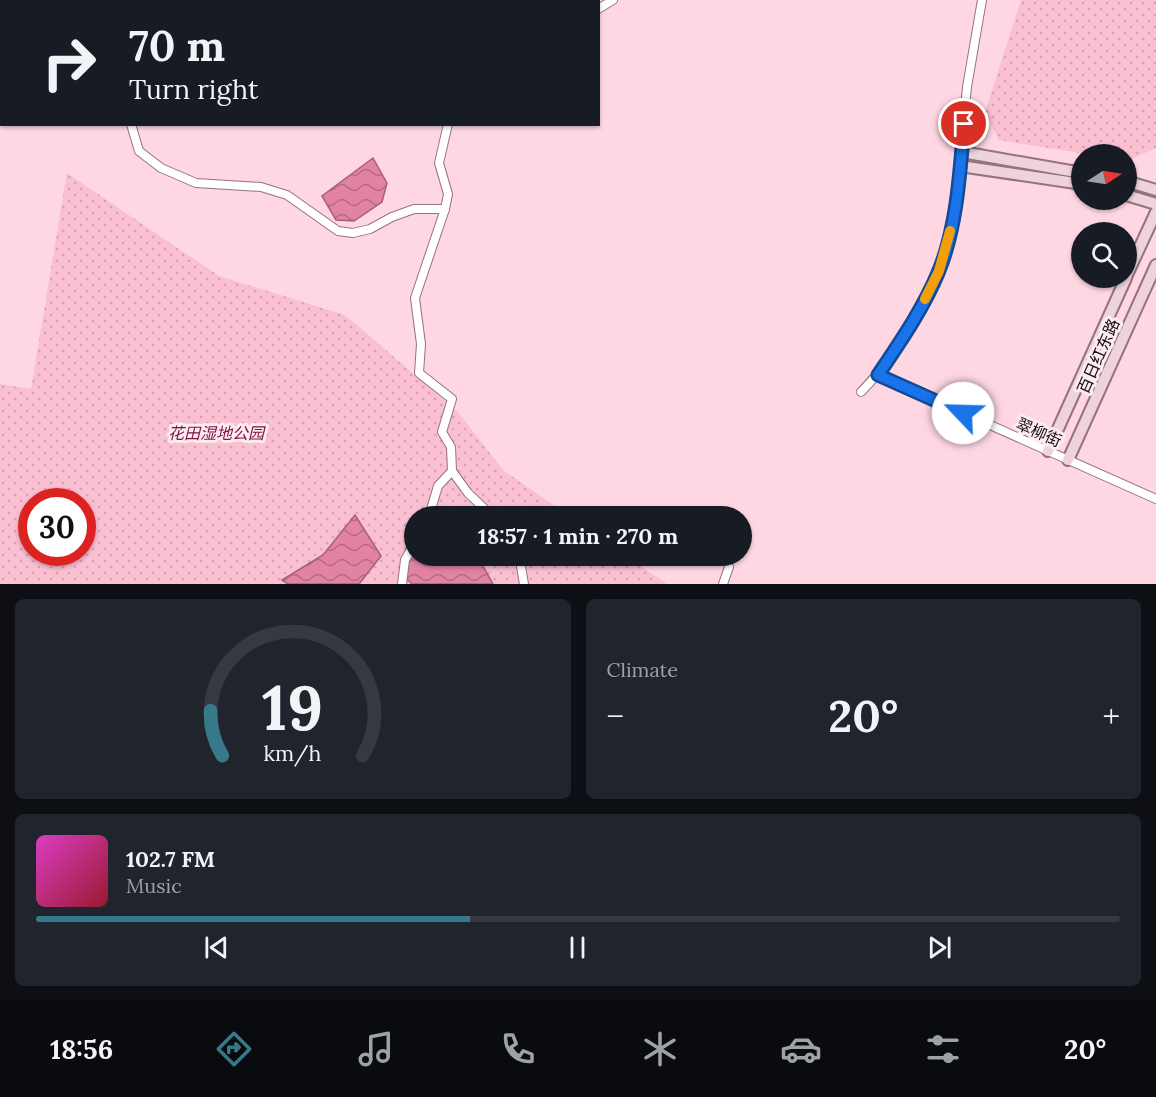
<!DOCTYPE html>
<meta charset="utf-8">
<style>
:root{--surface:#171b24;--page:#20242c;--text:#f1f3f6;--muted:#9ea1a6;--line:#363941;--accent:#367a8a}
body{margin:0;font-family:Lora,"Noto Sans SC",serif;background:var(--page);color:var(--text);height:100vh;display:flex;flex-direction:column;font-size:22px;white-space:nowrap}
*{box-sizing:border-box;margin:0}
p{font-size:20px;color:var(--muted)}
.icon{flex:none;width:33px;height:33px;fill:none;stroke:currentColor;stroke-width:2;stroke-linecap:round;stroke-linejoin:round}
.map{position:relative;height:584px;overflow:hidden}
.side{display:flex;flex-direction:column;gap:15px;padding:15px;background:#0d0f14;flex:1}
.side>*{flex:none}
.banner{position:absolute;left:0px;top:0px;width:600px;height:126px;box-shadow:0 2px 4px #0004;background:#171b24;color:var(--text);overflow:hidden}
.needle{width:39px;rotate:78deg}
.tools{position:absolute;left:1071px;top:144px;display:grid;gap:12px}
.tools a{display:grid;place-items:center;width:66px;height:66px;border-radius:50%;background:var(--surface);box-shadow:0 2px 4px #0004;font-size:30px}
.speed{position:absolute;left:18px;top:488px;display:flex;gap:12px;font-size:30px;font-weight:700;text-align:center}
.speed>*{display:grid;place-content:center;width:78px;height:78px;border-radius:50%;background:var(--surface);box-shadow:0 2px 4px #0004;line-height:1}
.speed .limit{border:9px solid #d22;background:#fff;color:#111}
.pin{position:absolute;display:grid;place-items:center;width:51px;height:51px;color:#fff;margin:-26px;border:3px solid #fff;border-radius:50%;box-shadow:0 2px 6px #0007}
.me{position:absolute;width:66px;margin:-33px;rotate:294deg;stroke-linejoin:round;filter:drop-shadow(0 0 4px #0008)}
.turn{display:flex;align-items:center;gap:21px;height:126px;padding:0 30px;font-size:27px}
.turn .icon{width:78px;height:78px;stroke-width:2.5}
.turn b{display:block;font-size:42px;line-height:51px}
.big{font-size:45px;font-weight:700;line-height:1.1}
.side .widget{flex:1;display:flex;flex-direction:column;justify-content:center;gap:9px;min-width:0;padding:0 21px;border-radius:9px;background:var(--page)}
.side .dial{align-items:center;gap:0}
.dial svg{height:156px;overflow:visible;fill:none;stroke:var(--line);stroke-width:7;stroke-linecap:round;text-anchor:middle}
.dial text{fill:var(--text);stroke:none}
.song{display:flex;align-items:center;gap:18px}
.cover{width:72px;height:72px;border-radius:9px;background:linear-gradient(135deg,hsl(310 70% 55%),hsl(350 70% 35%))}
.played{height:6px;border-radius:3px;background:linear-gradient(90deg,var(--accent) 40%,var(--line) 40%)}
.keys{display:flex;justify-content:space-around;direction:ltr}
.heat{display:flex;justify-content:space-between;align-items:center;font-size:33px;direction:ltr}
.side .tiles{flex:1;display:grid;gap:15px;grid-template-columns:1fr 1fr}
.widget:last-child{grid-column:span 2}
.trip{position:absolute;left:404px;top:506px;width:348px;height:60px;border-radius:30px;background:var(--surface);box-shadow:0 2px 4px #0004;font-weight:700;line-height:60px;text-align:center}
.menu{display:flex;height:96px;justify-content:space-around;align-items:center;background:#090b0e;color:var(--muted)}
.menu .icon{width:42px;height:42px}
.menu .current{color:var(--accent)}
.menu b{font-size:27px;color:var(--text)}
.map>svg:first-child{display:block}
.park{fill:url(#park-dots);fill-rule:evenodd}
.water{fill:url(#water-waves);stroke:#a65f78;stroke-width:1.5}
.lines{fill:none;stroke-linecap:round;stroke-linejoin:round}
.street-casing{stroke:#95727c;stroke-width:10}
.secondary-casing{stroke:#95727c;stroke-width:14}
.street{stroke:#fff;stroke-width:8}
.secondary{stroke:#eed2dc;stroke-width:10}
.route-casing{stroke:#114b97;stroke-width:15}
.route{stroke:#1a73e8;stroke-width:10}
.slow{stroke:#f59e0b;stroke-width:10}
.labels{text-anchor:middle;dominant-baseline:central;stroke-width:6;stroke-linejoin:round;paint-order:stroke}
.street-label{font-size:16px;fill:#190c10;stroke:#fcecf0}
.park-label{font-size:16px;font-style:italic;fill:#831248;stroke:#fcecf0}
</style>
<div class="map">
<svg width="1156" height="584" viewBox="0 0 1156 584">
<defs>
<pattern id="park-dots" width="8" height="8" patternUnits="userSpaceOnUse" patternTransform="scale(1.5)"><rect width="8" height="8" fill="#fabfd1"/><path d="M2 2h.1M6 6h.1" fill="none" stroke="#d6a3b2" stroke-width="1.8" stroke-linecap="round"/></pattern>
<pattern id="water-waves" width="16" height="10" patternUnits="userSpaceOnUse" patternTransform="scale(1.5)"><rect width="16" height="10" fill="#e283a4"/><path d="M0 5q4-4 8 0t8 0" fill="none" stroke="#b66a84"/></pattern>
</defs>
<rect width="100%" height="100%" fill="#ffd7e3"/>
<!-- park -->
<g class="park">
<polygon points="1021,0 1156,0 1156,148 1127,161 1126,154 1086,154 999,140 985,112"/>
<path d="M 67,173 L 219,276 L 345,315 L 458,412 L 503,470 L 569,516 L 414,516 L 414,555 L 625,555 L 667,584 L 0,584 L 0,384 L 31,389 ZM 32,501 L 82,501 L 82,552 L 32,552 Z"/>
</g>
<!-- water -->
<g class="water">
<polygon points="373,158 387,183 382,202 354,221 336,220 322,196"/>
<polygon points="355,515 381,556 359,584 288,584 282,580 323,555"/>
<polygon points="414,553 414,555 472,555 484,568 493,584 412,584 406,578 408,561"/>
</g>
<g class="lines">
<defs>
<g id="street">
<polyline points="137,0 137,2"/>
<polyline points="379,0 383,2"/>
<polyline points="474,0 474,2"/>
<polyline points="598,9 613,0"/>
<polyline points="964,119 967,87 982,0"/>
<polyline points="131,124 139,151 161,168 196,183 261,187 287,195 338,231 353,233 370,229 392,217 414,209 445,209"/>
<polyline points="448,124 439,163 448,194 445,209 415,298 421,344 419,373 452,399 442,432 451,447 452,471 468,493 492,516"/>
<polyline points="878,375 1156,499"/>
<path d="M 861,392 C 908,344 941,280 954,216 C 961,186 961,154 964,124"/>
<polyline points="429,516 438,486 452,471"/>
<polyline points="519,555 524,584"/>
<polyline points="402,584 405,560 414,544"/>
<polyline points="723,584 729,567"/>
</g>
<g id="secondary">
<polyline points="962,152 1082,173"/>
<polyline points="960,166 1082,184"/>
<polyline points="1126,181 1156,190"/>
<polyline points="1126,195 1156,204"/>
<polyline points="1126,277 1156,212"/>
<polyline points="1048,451 1126,278"/>
<polyline points="1068,460 1156,265"/>
</g>
</defs>
<!-- street casing -->
<use href="#street" class="street-casing"/>
<!-- secondary casing -->
<use href="#secondary" class="secondary-casing"/>
<!-- street -->
<use href="#street" class="street"/>
<!-- secondary -->
<use href="#secondary" class="secondary"/>
</g>
<g class="lines">
<defs>
<path id="route" d="M 963,413 L 878,375 C 900,342 923,309 938,273 C 957,228 960,172 964,124"/>
</defs>
<!-- route casing -->
<use href="#route" class="route-casing"/>
<!-- route -->
<use href="#route" class="route"/>
<!-- slow -->
<polyline class="slow" points="925,299 939,271 950,231"/>
</g>
<g class="labels">
<!-- street labels -->
<g class="street-label">
<text transform="translate(1098 356) rotate(-66)">百日红东路</text>
<text transform="translate(1039 432) rotate(24)">翠柳街</text>
</g>
<!-- park labels -->
<g class="park-label">
<text x="216" y="433">花田湿地公园</text>
</g>
</g>
</svg>
<div class="tools">
<a><svg class="needle" viewBox="-14 -14 28 28"><path d="M0-13l5 13h-10z" fill="#e53935"/><path d="M0 13l5-13h-10z" fill="#9ea1a6"/></svg></a>
<a><svg class="icon" aria-label="search" viewBox="0 0 24 24"><circle cx="10" cy="10" r="6"/><path d="M15 15l6 6"/></svg></a>
</div>
<div class="speed"><div class="limit">30</div></div>
<div class="pin" style="left:964px;top:124px;background:#d93025"><svg class="icon" aria-label="arrive" viewBox="0 0 24 24"><path d="M6 21V4h12l-3 4 3 4H6"/></svg></div>
<svg class="me" style="left:963px;top:413px" viewBox="-20 -20 40 40"><circle r="19" fill="#fff"/><path d="M0-13L10 11 0 6-10 11z" fill="#1a73e8"/></svg>
<div class="trip">18:57 · 1 min · 270 m</div>
<div class="banner">
<div class="turn"><svg class="icon" aria-label="right" viewBox="0 0 24 24"><path d="M7 20v-9h11M14 6l5 5-5 5"/></svg><div><b>70 m</b>Turn right</div></div>
</div>
</div>
<section class="side">
<div class="tiles">
<div class="widget dial"><svg viewBox="0 0 100 80">
<path d="M14 69A42 42 0 1 1 86 69"/>
<path d="M14 69A42 42 0 0 1 8 46" stroke="#367a8a"/>
<text x="50" y="56" font-size="32" font-weight="700">19</text>
<text x="50" y="72" font-size="11">km/h</text>
</svg></div>
<div class="widget"><p>Climate</p>
<div class="heat"><a>−</a><b class="big">20°</b><a>+</a></div>
</div>
<div class="widget">
<div class="song"><i class="cover"></i><div><b>102.7 FM</b><p>Music</p></div></div>
<div class="played"></div>
<div class="keys"><svg class="icon" aria-label="previous" viewBox="0 0 24 24"><path d="M18 5L8 12l10 7zM5 5v14"/></svg><svg class="icon" aria-label="pause" viewBox="0 0 24 24"><path d="M8 5v14M16 5v14"/></svg><svg class="icon" aria-label="next" viewBox="0 0 24 24"><path d="M6 5l10 7-10 7zM19 5v14"/></svg></div>
</div>
</div>
</section>
<nav class="menu">
<b>18:56</b>
<svg class="icon current" aria-label="directions" viewBox="0 0 24 24"><path d="M12 3l9 9-9 9-9-9zM9 14v-3h6M13 9l2 2-2 2"/></svg>
<svg class="icon" aria-label="music" viewBox="0 0 24 24"><path d="M9 18V5l10-2v13"/><circle cx="6" cy="18" r="3"/><circle cx="16" cy="16" r="3"/></svg>
<svg class="icon" aria-label="phone" viewBox="0 0 24 24"><path d="M5 4h4l2 5-3 2q2 4 5 5l2-3 5 2v4C11 20 4 13 5 4z"/></svg>
<svg class="icon" aria-label="climate" viewBox="0 0 24 24"><path d="M12 3v18M4 7l16 10M4 17L20 7"/></svg>
<svg class="icon" aria-label="car" viewBox="0 0 24 24"><path d="M5 17H2v-5l4-1 3-4h7l3 4 3 1v5h-3M9 17h6M6 11h13"/><circle cx="7" cy="17" r="2"/><circle cx="17" cy="17" r="2"/></svg>
<svg class="icon" aria-label="filters" viewBox="0 0 24 24"><path d="M4 7h16M4 17h16"/><circle cx="9" cy="7" r="2"/><circle cx="15" cy="17" r="2"/></svg>
<b>20°</b>
</nav>
